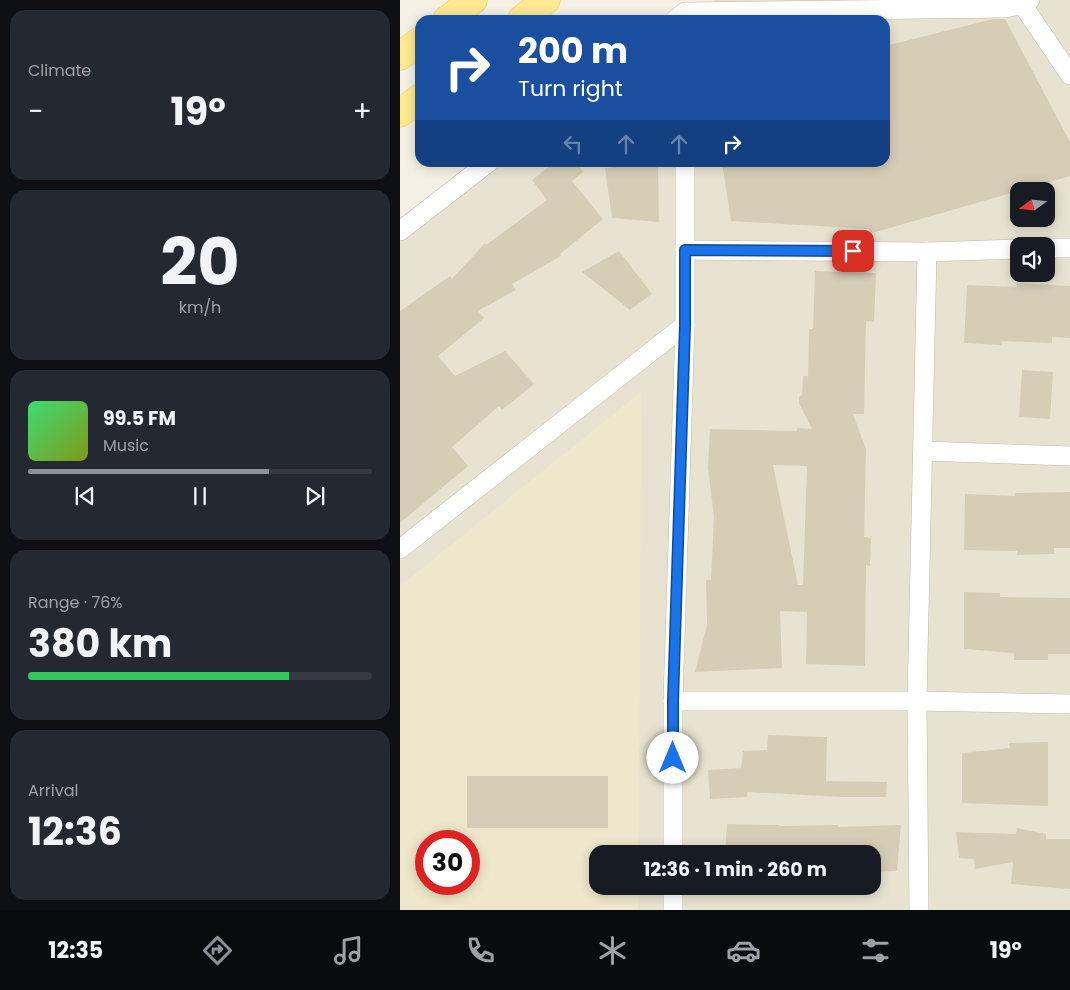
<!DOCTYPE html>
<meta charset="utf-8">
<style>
:root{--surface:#171b24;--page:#242831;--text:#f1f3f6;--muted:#9ea1a6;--line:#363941;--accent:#8c9099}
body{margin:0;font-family:Poppins,sans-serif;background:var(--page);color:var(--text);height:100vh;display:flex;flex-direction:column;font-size:19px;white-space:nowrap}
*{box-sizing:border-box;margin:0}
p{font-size:16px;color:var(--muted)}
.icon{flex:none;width:28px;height:28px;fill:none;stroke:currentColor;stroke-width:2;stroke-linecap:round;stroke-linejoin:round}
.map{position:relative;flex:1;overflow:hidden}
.details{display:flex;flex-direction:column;gap:10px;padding:10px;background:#0d0f14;width:400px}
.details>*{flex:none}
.hud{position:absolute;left:15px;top:15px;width:475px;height:152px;border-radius:15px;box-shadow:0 2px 12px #0003;background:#1a4fa0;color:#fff;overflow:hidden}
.needle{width:32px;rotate:255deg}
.controls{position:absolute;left:610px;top:182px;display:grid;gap:10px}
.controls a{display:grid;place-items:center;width:45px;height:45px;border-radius:10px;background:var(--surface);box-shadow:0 2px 12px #0003;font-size:25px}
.speed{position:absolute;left:15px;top:830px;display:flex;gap:10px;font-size:25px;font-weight:700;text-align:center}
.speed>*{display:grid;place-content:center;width:65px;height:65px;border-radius:50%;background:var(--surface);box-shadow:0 2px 12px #0003;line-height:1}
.speed .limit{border:8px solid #d22;background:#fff;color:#111}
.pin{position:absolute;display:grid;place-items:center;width:42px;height:42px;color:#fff;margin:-21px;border-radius:10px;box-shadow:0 2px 8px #0006}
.me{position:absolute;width:55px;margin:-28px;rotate:0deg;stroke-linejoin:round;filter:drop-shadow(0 0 4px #0008)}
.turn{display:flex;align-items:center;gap:18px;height:105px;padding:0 20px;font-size:22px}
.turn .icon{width:65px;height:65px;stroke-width:2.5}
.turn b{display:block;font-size:35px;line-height:42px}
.lanes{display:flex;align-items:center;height:48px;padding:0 20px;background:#0003;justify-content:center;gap:25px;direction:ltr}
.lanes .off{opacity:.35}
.big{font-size:38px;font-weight:700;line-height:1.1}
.details .card{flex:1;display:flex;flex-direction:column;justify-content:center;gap:8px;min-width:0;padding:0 18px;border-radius:15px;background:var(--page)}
.details .dial{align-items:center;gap:0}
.dial b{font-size:65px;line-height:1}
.song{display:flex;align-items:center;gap:15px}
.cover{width:60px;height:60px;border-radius:8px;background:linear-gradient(135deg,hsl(140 70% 55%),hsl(70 70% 35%))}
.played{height:5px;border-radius:2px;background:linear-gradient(90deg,var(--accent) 70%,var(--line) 70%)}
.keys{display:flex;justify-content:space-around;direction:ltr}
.heat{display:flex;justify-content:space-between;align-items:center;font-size:28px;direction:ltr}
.charge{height:8px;border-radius:4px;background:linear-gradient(90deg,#34c759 76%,var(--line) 0)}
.trip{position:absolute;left:189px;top:845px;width:292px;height:50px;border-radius:15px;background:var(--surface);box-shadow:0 2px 12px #0003;font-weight:700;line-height:50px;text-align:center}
.tabs{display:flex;height:80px;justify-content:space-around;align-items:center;background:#090b0e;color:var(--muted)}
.tabs .icon{width:35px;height:35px}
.tabs .current{color:var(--accent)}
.tabs b{font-size:22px;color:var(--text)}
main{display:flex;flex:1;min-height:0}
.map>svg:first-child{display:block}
.residential{fill:#e8e3d0;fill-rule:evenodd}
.education{fill:#efe7cb;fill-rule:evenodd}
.building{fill:#d6cdb7;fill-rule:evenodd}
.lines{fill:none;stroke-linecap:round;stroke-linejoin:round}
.street-casing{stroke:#c0b9a5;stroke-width:20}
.primary-casing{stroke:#f1ce54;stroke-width:29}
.street{stroke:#fff;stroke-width:19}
.primary{stroke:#ffe891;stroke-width:28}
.route-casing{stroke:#114b97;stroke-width:12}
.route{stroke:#1a73e8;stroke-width:9}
</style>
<main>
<section class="details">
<div class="card"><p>Climate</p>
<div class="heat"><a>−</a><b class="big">19°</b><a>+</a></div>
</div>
<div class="card dial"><b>20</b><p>km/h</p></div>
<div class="card">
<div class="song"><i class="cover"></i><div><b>99.5 FM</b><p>Music</p></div></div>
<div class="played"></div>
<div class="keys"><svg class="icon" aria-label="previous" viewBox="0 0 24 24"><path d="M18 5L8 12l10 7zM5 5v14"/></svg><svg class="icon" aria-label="pause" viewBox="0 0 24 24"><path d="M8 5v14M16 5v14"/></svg><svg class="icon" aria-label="next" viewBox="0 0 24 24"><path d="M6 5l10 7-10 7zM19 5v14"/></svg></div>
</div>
<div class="card"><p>Range · 76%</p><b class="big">380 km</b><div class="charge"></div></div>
<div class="card"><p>Arrival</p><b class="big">12:36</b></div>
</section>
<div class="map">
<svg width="670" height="910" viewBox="0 0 670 910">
<rect width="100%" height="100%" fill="#f4f0e3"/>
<!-- residential -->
<path class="residential" d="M 314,0 L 670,0 L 670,910 L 0,910 L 0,221 L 83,163 L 485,162 L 485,20 L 285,20 ZM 619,191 L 646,191 L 646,219 L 619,219 ZM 619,246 L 646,246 L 646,274 L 619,274 ZM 26,841 L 69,841 L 69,884 L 26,884 ZM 198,854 L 472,854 L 472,886 L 198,886 Z"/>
<!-- education -->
<path class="education" d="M 241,392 L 239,854 L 198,854 L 198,886 L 238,886 L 238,910 L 0,910 L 0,586 ZM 26,841 L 69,841 L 69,884 L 26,884 Z"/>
<!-- building -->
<g class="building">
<polygon points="593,19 605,19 670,142 670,176 469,234 469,229 331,221 322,162 485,162 485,46"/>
<polygon points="155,162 176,162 183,172 172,181 203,219 160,254 161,256 112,284 116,290 78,311 84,318 38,356 55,376 105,351 134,384 102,410 99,406 52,447 68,466 0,523 0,311 50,276 52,279 85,243 86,245 147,200 132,180"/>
<polygon points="258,162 259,222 212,218 205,168"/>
<polygon points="219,251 252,294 230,310 182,272"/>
<path d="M 415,271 L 476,273 L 474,322 L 466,321 L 464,414 L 453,414 L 466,449 L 464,537 L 471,538 L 470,566 L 466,565 L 465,666 L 406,664 L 407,612 L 380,611 L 382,668 L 295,672 L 307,625 L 306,580 L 311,580 L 314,517 L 308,468 L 310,429 L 397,431 L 397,428 L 412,429 L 399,403 L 399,397 L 402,395 L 403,376 L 408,376 L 409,329 L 413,329 ZM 373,465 L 407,466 L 403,585 L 398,585 Z"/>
<polygon points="617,283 670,286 670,338 652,337 652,343 602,341 601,345 564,343 567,285 617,287"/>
<polygon points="622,370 653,372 650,419 619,417"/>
<polygon points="670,492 670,548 654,548 654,554 617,555 617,551 564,550 565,494 615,496 615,493"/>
<polygon points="564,592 600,593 600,597 670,598 670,654 648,654 648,660 614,660 614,653 564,649"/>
<polygon points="368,735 427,737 426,781 487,782 486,797 443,797 347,792 347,797 310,799 308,770 341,768 343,751 367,750"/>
<polygon points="648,742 648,806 562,803 562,753 610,748 609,743"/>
<rect x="67" y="776" width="141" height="52"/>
<polygon points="327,824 379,825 379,826 438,825 438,827 501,825 497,871 472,872 472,854 325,854"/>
<polygon points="617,828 646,834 646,839 670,839 670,889 611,884 613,862 575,869 574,859 559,858 556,832 616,834"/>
</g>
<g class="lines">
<defs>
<g id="street">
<polyline points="622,4 670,75"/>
<polyline points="275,20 285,12 605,8 622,4 630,0"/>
<polyline points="0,231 89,162"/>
<polyline points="646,248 670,248"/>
<polyline points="285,250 527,252 619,249"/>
<polyline points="523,451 670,456"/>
<polyline points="0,549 285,325"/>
<polyline points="273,701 517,701 670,704"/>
<polyline points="273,854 273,701 285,325 285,162"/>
<polyline points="273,886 273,910"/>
<polyline points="519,910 517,701 527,252"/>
</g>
<g id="primary">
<polyline points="47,20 73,0"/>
<polyline points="121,20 146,0"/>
<polyline points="0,56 20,41"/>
<polyline points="0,113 20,98"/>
</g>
</defs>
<!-- street casing -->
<use href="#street" class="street-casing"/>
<!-- primary casing -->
<use href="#primary" class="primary-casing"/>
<!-- street -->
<use href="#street" class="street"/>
<!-- primary -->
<use href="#primary" class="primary"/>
</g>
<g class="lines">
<defs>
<polyline id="route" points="273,758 273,701 285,325 285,250 453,251"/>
</defs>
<!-- route casing -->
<use href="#route" class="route-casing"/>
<!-- route -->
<use href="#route" class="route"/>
</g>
</svg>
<div class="controls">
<a><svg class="needle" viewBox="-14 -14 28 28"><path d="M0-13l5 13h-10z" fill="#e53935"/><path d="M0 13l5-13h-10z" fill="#9ea1a6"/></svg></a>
<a><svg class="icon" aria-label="sound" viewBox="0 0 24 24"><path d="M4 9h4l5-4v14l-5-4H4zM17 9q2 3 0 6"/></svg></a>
</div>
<div class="speed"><div class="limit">30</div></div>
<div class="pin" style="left:453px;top:251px;background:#d93025"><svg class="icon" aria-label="arrive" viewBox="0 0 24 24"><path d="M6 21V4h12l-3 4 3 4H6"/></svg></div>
<svg class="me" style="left:273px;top:758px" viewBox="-20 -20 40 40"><circle r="19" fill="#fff"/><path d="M0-13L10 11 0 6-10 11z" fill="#1a73e8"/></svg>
<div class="trip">12:36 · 1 min · 260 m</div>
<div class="hud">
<div class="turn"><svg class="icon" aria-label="right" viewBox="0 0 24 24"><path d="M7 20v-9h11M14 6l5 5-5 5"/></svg><div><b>200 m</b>Turn right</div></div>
<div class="lanes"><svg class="icon off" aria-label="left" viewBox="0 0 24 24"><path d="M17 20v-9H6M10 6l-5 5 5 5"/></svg><svg class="icon off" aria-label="ahead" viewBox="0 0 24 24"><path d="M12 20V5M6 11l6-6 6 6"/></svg><svg class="icon off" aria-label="ahead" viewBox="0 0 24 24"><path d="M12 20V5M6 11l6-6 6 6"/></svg><svg class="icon" aria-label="right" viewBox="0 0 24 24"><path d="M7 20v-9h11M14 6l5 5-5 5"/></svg></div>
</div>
</div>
</main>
<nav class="tabs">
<b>12:35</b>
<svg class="icon current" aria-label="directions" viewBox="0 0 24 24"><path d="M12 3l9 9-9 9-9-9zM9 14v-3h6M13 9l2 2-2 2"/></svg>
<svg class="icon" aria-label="music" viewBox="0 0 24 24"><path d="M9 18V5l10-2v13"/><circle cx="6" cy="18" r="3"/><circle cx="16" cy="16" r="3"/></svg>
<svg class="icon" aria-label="phone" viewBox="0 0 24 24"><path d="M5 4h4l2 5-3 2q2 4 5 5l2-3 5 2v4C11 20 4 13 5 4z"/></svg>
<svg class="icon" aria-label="climate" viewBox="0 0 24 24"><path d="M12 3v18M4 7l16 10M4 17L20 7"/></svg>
<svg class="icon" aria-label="car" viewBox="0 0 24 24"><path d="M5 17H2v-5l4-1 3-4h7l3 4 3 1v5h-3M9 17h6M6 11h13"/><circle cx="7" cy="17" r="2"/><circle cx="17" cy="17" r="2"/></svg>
<svg class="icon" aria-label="filters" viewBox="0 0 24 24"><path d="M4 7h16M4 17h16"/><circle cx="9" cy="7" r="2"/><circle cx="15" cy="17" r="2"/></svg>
<b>19°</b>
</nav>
